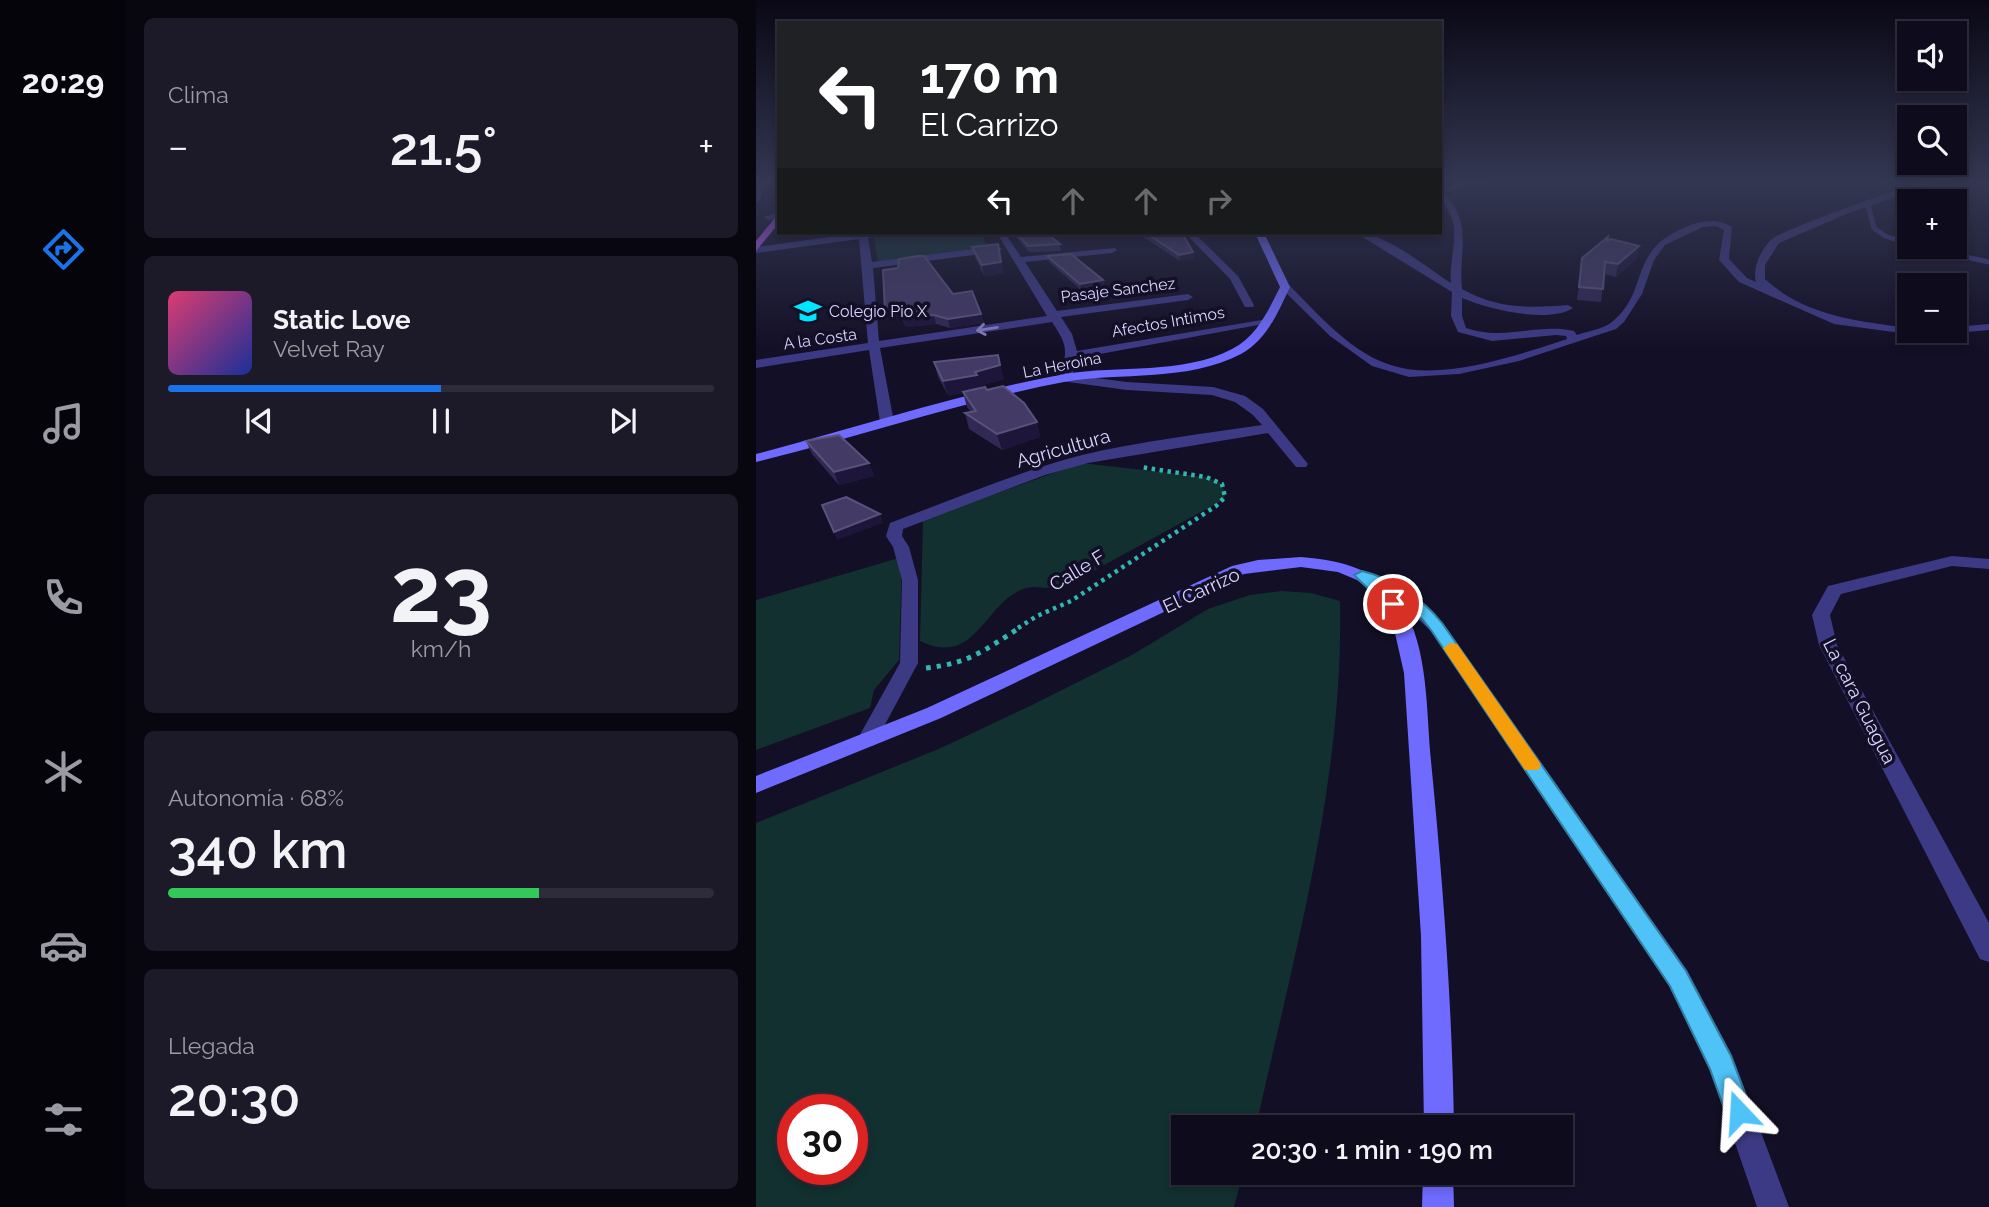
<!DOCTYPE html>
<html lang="es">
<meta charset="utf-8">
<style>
:root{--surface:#0e0b1c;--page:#1c1929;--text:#f1f3f6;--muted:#9b9ba3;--line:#2e2b3b;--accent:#1a73e8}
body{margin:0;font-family:Raleway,sans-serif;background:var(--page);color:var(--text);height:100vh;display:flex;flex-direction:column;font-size:26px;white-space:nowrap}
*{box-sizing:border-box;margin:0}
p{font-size:23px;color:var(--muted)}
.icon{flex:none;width:38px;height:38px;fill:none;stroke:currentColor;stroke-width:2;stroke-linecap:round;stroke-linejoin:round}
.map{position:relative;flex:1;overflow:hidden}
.details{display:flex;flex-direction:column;gap:18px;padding:18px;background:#08060f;width:630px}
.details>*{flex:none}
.guide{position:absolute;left:21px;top:21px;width:665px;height:214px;border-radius:0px;box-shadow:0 4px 10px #0003,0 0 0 2px var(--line);background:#202124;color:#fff;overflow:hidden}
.buttons{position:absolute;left:1141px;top:21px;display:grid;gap:14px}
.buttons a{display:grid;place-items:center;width:70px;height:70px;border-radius:0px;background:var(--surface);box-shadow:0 4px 10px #0003,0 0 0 2px var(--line);font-size:35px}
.speed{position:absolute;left:21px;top:1094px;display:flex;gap:14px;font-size:35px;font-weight:700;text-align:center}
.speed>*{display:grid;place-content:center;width:91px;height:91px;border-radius:50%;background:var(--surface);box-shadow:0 4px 10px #0003,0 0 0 2px var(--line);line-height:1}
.speed .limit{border:10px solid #d22;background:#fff;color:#111}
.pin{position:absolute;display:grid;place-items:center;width:60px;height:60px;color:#fff;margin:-30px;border:4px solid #fff;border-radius:50%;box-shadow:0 2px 7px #0007}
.me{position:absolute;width:77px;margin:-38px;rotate:340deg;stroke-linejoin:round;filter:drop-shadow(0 0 5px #0008)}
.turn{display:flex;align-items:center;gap:24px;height:147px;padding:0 28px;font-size:32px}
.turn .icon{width:91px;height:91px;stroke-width:2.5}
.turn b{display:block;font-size:49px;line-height:60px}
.lanes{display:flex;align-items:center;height:66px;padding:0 28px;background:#0003;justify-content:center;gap:35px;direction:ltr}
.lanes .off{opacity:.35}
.big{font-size:52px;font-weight:600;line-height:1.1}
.details .tile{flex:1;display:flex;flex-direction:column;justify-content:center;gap:10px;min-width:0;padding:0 24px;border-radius:10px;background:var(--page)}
.details .dial{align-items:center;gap:0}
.dial b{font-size:91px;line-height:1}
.song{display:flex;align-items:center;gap:21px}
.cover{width:84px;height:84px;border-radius:10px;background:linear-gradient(135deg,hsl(340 70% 55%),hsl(230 70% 35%))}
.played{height:7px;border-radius:4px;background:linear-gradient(90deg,var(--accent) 50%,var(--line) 50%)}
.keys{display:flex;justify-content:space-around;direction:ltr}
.heat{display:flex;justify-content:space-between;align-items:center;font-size:38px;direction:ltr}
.charge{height:10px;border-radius:5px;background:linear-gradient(90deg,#34c759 68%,var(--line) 0)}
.trip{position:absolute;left:415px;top:1115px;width:402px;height:70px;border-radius:0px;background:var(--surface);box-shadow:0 4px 10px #0003,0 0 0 2px var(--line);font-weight:600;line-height:70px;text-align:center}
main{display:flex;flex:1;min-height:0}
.dock{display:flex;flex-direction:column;width:126px;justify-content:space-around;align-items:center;background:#06040b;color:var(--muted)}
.dock .icon{width:49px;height:49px}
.dock .active{color:var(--accent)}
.dock b{font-size:32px;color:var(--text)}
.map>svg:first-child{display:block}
.green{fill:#12302f;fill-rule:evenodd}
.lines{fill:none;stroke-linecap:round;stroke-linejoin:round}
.path-far2{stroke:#2fb8b0;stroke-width:2.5;stroke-dasharray:2 2.5;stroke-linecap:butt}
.path-far1{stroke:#2fb8b0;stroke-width:4.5;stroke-dasharray:3.5 4.5;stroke-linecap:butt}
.path{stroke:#2fb8b0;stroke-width:5;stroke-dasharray:4.5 6;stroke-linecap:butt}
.lane{stroke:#3d3a85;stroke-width:5}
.street{fill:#3d3a85;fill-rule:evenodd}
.secondary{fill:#6f6bff;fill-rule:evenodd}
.primary{fill:#c25bff;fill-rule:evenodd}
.wall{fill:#312854}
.shaded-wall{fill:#1d163a}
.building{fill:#433a66;stroke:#5a527e;stroke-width:2}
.oneway{stroke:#837fbc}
.route{fill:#4fc3f7;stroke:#337fa1;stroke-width:2}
.slow{fill:#f59e0b}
.labels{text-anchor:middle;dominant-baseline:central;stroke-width:7;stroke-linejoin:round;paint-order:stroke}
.far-street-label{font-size:16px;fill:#d9d4ff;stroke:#130f26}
.far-poi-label{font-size:16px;fill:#d9d4ff;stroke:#130f26;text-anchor:start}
.street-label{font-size:19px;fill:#d9d4ff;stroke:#130f26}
</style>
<main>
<nav class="dock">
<b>20:29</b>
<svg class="icon active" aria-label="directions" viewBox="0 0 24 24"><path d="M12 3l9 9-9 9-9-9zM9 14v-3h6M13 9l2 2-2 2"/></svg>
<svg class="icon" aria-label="music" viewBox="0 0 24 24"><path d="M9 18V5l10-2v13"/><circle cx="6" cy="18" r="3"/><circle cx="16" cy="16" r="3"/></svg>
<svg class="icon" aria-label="phone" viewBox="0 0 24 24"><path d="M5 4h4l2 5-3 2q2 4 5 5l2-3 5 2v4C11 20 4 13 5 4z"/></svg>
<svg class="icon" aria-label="climate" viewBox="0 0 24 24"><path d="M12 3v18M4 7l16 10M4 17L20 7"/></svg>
<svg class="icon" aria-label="car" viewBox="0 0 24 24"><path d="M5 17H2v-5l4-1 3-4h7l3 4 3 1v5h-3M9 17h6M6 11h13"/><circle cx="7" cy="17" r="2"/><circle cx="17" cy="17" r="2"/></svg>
<svg class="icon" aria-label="filters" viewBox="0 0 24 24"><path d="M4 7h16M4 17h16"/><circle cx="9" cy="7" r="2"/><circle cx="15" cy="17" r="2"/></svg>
</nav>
<section class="details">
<div class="tile"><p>Clima</p>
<div class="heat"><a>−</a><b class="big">21.5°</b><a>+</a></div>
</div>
<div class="tile">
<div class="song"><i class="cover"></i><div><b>Static Love</b><p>Velvet Ray</p></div></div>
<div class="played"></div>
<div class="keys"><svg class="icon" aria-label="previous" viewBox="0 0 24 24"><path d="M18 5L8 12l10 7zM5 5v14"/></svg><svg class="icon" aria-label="pause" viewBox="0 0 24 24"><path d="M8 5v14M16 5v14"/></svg><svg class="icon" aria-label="next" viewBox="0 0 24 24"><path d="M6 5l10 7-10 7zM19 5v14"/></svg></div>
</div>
<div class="tile dial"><b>23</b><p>km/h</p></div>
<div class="tile"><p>Autonomía · 68%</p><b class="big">340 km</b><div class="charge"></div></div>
<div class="tile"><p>Llegada</p><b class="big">20:30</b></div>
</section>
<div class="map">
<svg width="1233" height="1207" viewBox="0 0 1233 1207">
<rect width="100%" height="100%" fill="#130f26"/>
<!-- green -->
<g class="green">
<polygon points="142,233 225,233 230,244 239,244 240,246 122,262 118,236"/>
<path d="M 325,463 L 450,477 L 463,482 L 470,493 L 467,500 L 319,581 C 310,583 301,588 293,588 C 286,588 277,586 271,588 C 229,598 222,669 164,641 L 167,520 Z"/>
<polygon points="146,557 143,660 118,690 114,708 0,750 0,600"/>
<path d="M 525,591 L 555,593 L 584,601 C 588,780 538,954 500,1127 L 427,1127 L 427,1172 L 487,1173 L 478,1207 L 0,1207 L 0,823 L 185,748 L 276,705 L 376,655 L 452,609 L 494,595 ZM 37,1110 L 96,1110 L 96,1169 L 37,1169 Z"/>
</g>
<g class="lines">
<!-- path-far2 -->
<polyline class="path-far2" points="1187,181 1201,180"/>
<!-- path-far1 -->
<polyline class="path-far1" points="262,628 281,616 315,601 460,506 469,497 466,484 450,477 384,467"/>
<!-- path -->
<path class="path" d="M 170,668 C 215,663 228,650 265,627"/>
<!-- lane -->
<g class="lane">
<polyline points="1112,205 1118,228 1129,236 1153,244"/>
<polyline points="1164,247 1233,262"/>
</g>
<!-- street -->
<g class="street">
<polygon points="2,180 10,180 4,200 0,203"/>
<path d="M 721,180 L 734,180 L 688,193 C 718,225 702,251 706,289 C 741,309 773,308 812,305 L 817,308 C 793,324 732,309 706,298 L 706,316 L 710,328 C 747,341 781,323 818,331 L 821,335 C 832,331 847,329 856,322 C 896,289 869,249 935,225 C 949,220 963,219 976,227 L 973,259 L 991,278 L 1000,282 C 996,268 1005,249 1016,239 C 1029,229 1162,180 1178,180 L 1178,184 L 1093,213 L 1023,243 L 1009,265 L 1009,279 C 1049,316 1102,321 1153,328 L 1153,331 L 1159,331 L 1153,334 L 1078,324 L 983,282 L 963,260 L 968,230 L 960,226 L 947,227 L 909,245 L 898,260 L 886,294 L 868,322 L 860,329 L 763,361 L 703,374 L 653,377 L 616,366 L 574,336 L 524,287 L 533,285 C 562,314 597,355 638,366 C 687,381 763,355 811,339 L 810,336 L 800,335 L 736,341 L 702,332 L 695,316 L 696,292 L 600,233 C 629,232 671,268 695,283 C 693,264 700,245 698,226 C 696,211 684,203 684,189 Z"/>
<polygon points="23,212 23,218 12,220 8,217"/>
<path d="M 103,233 L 136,233 L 112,238 L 116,262 L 241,246 L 246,249 L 241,252 L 117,268 L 123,341 L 291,316 L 241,233 L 249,233 L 265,257 L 359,248 L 361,250 L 356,253 L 269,262 L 301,311 L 432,294 L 437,297 L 432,300 L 305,317 L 316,334 L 321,351 L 517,318 L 517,322 L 513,323 L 322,358 L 316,375 L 371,382 L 457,387 L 489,396 L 507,409 L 552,464 L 550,467 L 540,467 L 512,433 L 332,463 L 289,475 L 147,529 L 146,536 L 153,547 L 162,580 L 162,663 L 118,745 L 111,747 L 104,745 L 101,740 L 144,663 L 146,580 L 137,547 L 130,536 L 134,523 C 198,499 261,472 326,455 C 385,441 446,434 506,425 L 497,415 L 479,402 L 456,395 L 371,390 L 305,381 L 303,378 C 312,351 312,346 296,322 L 124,348 L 138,422 L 131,426 L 124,422 L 113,350 L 0,368 L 0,360 L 112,343 L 103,239 L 0,253 L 0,247 Z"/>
<polygon points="429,233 438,233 482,276 498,305 497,307 489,307 474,279"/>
<polygon points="1233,324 1233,330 1199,333 1194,331 1199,331 1199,327"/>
<polygon points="1196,556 1233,559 1233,569 1196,566 1085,594 1074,615 1081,645 1233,923 1233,962 1224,959 1063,645 1056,615 1072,586"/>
<polygon points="609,572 654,594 687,623 931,970 976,1055 1033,1207 1001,1207 954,1070 913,986 675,631 642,601 603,581 601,577 603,573"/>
</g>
<!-- secondary -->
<g class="secondary">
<path d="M 499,233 L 508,233 L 534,287 C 522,312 511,340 485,354 C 432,382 365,372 308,382 C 203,402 103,437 0,462 L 0,454 C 103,427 204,393 309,374 C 362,365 427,375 476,349 C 501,336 512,311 524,287 Z"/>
<path d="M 545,557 C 584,560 624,569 646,605 C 673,650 670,710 675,761 C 687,883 696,1004 698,1127 L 668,1127 L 665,936 L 648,673 L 636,620 L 617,592 L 601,580 L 582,572 L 545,567 L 488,574 L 185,718 L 0,793 L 0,776 L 171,708 L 476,566 L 502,560 Z"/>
<polygon points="667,1172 697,1172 698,1207 666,1207"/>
</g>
<!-- primary -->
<polygon class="primary" points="23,213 23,223 0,251 0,241"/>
</g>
<!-- wall -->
<g class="wall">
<polygon points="258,233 290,233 304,244 305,251 273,252 259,236"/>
<polygon points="381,233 426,233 437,252 438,258 424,261"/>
<polygon points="883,246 881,258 860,277 848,274 845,302 821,300 826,258"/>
<polygon points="216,247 248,273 228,276 219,257"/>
<polygon points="291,256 347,280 348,287 325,290 293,262"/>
<polygon points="197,294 225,314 228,323 194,328 180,324 150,327 145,316 132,319 129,311"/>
<polygon points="178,362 248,379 224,386 224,388 231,390 281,422 284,437 246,450 213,429 209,413 215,412 211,407 207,393 192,395 182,377"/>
<polygon points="50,441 113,463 118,476 83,485 56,454"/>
</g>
<!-- shaded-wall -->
<g class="shaded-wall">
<polygon points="242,244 248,273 228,276 226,265"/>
<polygon points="883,246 881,258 860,277 862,264"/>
<polygon points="437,252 438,258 424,261 423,255"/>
<polygon points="347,280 348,287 325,290 324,284"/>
<polygon points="142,308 145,316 132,319 129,311"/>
<polygon points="225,314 228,323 194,328 192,319"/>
<polygon points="178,315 180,324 150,327 147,318"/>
<polygon points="242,355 248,379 224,386 225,390 192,395 187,381 219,372"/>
<polygon points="281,422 284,437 246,450 241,434"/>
<polygon points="113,463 118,476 83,485 78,472"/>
<polygon points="124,514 127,523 81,540 78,532"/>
</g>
<!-- building -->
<g class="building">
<polygon points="260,233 290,233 304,244 272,246"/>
<polygon points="390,233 426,233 437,252 423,255"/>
<polygon points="852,237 851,241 855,239 883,246 862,264 849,262 847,289 823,287 826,258"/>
<polygon points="242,244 245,262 226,265 216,247"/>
<polygon points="315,254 347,280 324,284 291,256"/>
<polygon points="162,256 168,256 197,294 216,291 225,314 192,319 178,315 147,318 142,308 129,311 127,270 142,268 143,259"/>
<polygon points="242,355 244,365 219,372 221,375 187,381 178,362"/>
<polygon points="247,386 268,403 281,422 241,434 209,413 220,411 207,392 229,387 231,390"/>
<polygon points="83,435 113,463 78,472 50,441"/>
<polygon points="90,497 124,514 78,532 66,505"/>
</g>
<!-- one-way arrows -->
<defs><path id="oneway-shaft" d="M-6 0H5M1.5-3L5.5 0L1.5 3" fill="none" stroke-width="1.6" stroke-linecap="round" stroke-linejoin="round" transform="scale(1.75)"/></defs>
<use class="oneway" href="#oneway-shaft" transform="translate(231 329) rotate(171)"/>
<!-- sky -->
<linearGradient id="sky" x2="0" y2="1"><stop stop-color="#0a0815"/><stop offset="0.52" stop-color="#333752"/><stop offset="1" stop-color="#333752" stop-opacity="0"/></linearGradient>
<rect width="1233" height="349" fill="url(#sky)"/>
<!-- route -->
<path class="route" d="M 606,571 C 636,578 667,599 686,623 L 930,971 L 975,1056 L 996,1112 L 992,1122 L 983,1125 L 973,1122 L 954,1069 L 914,986 L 675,630 L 667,620 L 641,600 L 645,604 L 642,607 L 631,607 L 598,575 Z"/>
<!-- slow -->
<polygon class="slow" points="695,643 701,644 782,760 785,765 782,770 769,770 687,648"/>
<!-- icons -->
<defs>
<symbol id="school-bare" viewBox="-9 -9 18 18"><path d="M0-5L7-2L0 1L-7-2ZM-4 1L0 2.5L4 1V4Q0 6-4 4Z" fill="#00e5ff" stroke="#130f26" stroke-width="2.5" paint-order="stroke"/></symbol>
</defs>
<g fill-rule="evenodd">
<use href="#school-bare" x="33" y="292" width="38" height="38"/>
</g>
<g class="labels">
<!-- far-street labels -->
<g class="far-street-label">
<text transform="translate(362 290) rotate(-7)">Pasaje Sanchez</text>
<text transform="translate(412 322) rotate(-10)">Afectos Intimos</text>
<text transform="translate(64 339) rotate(-8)">A la Costa</text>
<text transform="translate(306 365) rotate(-11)">La Heroina</text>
</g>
<!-- far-poi labels -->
<g class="far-poi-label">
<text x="73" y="311">Colegio Pio X</text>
</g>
<!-- street labels -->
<g class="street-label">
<text transform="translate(307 448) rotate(-16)">Agricultura</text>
<text transform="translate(321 570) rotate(-31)">Calle F</text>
<text transform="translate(445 590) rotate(-25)">El Carrizo</text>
<text transform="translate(1104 701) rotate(63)">La cara Guagua</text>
</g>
</g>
</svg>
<div class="buttons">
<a><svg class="icon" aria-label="sound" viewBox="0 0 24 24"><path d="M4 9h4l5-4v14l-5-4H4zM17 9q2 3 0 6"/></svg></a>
<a><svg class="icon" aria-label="search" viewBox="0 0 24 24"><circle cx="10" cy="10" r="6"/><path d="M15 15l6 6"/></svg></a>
<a>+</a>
<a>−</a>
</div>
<div class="speed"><div class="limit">30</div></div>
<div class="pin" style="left:637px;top:604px;background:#d93025"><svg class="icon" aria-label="arrive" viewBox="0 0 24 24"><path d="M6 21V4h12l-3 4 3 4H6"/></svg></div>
<svg class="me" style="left:983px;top:1112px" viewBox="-20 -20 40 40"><path d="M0-17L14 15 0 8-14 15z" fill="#4fc3f7" stroke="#fff" stroke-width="4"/></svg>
<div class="trip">20:30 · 1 min · 190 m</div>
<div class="guide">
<div class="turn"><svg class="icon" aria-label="left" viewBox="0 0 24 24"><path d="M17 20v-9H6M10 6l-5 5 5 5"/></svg><div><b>170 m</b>El Carrizo</div></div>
<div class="lanes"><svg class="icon" aria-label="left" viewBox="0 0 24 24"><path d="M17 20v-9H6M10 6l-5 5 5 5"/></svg><svg class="icon off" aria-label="ahead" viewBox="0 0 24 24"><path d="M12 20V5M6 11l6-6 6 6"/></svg><svg class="icon off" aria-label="ahead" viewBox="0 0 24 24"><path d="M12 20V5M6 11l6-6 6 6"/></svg><svg class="icon off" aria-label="right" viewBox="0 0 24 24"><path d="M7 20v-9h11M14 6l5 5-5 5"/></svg></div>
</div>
</div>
</main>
